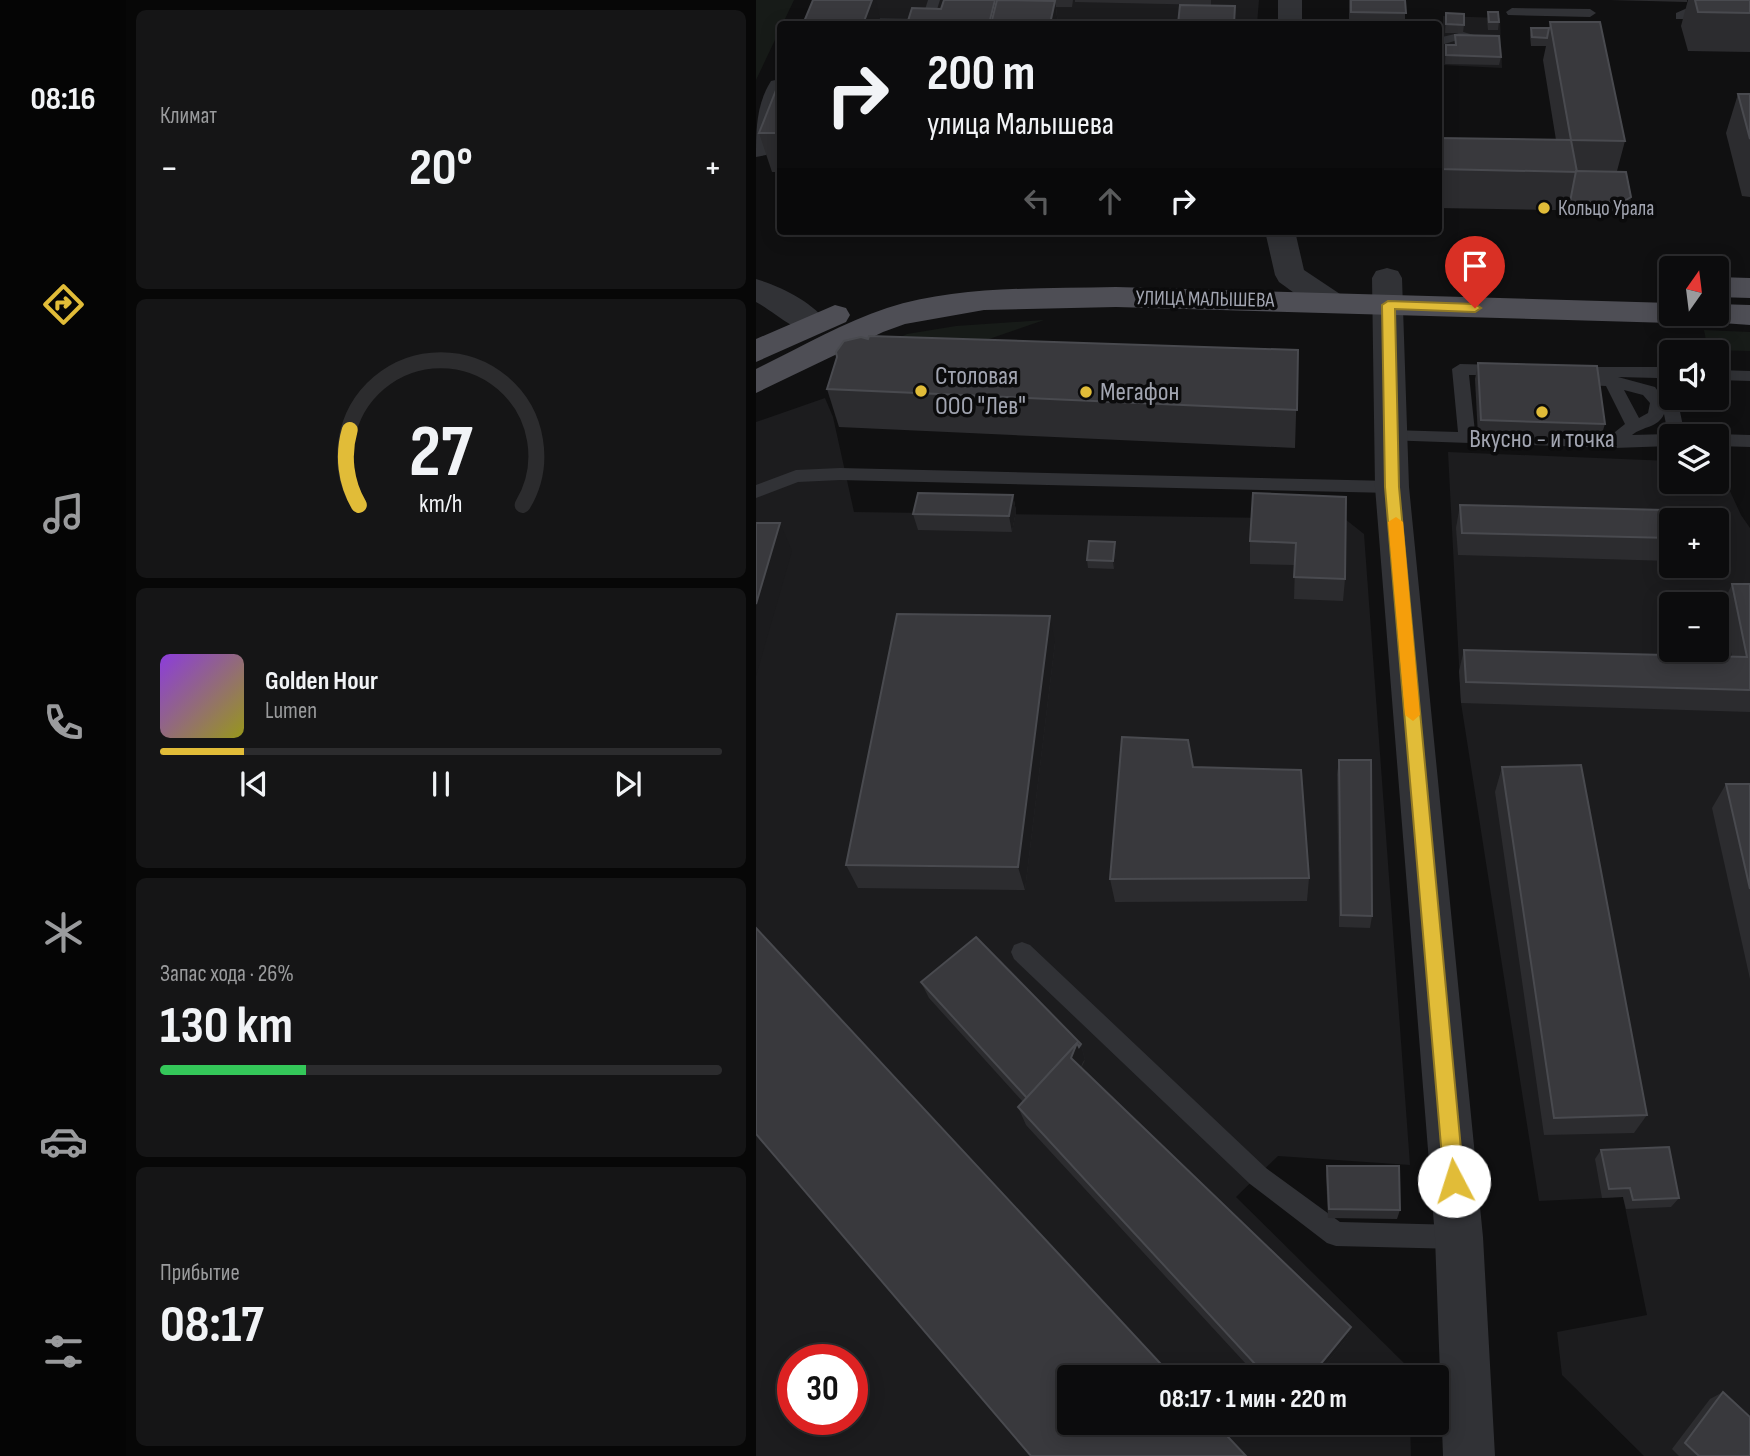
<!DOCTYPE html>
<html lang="ru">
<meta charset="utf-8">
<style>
:root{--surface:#0c0c0d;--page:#151516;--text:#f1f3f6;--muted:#9a9b9d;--line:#2c2c2e;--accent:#e1bc38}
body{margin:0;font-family:"Sofia Sans Condensed",sans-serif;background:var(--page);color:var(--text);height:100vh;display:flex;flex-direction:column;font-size:26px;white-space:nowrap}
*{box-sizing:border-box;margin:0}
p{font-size:23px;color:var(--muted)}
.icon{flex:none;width:38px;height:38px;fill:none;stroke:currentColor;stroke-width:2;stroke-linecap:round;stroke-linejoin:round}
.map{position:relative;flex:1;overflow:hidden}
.side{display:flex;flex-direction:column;gap:10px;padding:10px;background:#070707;width:630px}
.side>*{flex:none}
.guide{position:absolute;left:21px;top:21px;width:665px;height:214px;border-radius:7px;box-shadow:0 4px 18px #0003,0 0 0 2px var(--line);background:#0c0c0d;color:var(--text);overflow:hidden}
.needle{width:46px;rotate:14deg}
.buttons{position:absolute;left:903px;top:256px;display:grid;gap:14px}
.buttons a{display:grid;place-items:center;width:70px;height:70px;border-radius:7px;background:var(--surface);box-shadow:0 4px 18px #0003,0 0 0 2px var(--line);font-size:35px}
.speed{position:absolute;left:21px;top:1344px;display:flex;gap:14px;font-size:35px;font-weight:700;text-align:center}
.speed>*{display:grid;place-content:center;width:91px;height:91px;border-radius:50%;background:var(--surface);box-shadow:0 4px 18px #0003,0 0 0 2px var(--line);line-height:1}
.speed .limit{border:10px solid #d22;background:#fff;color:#111}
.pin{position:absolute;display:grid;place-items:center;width:60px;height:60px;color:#fff;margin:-72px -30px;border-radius:50% 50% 50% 0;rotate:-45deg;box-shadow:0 0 7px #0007}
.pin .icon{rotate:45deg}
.me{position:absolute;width:77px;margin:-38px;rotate:355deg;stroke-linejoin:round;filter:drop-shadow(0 0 5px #0008)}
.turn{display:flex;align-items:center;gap:24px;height:147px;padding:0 35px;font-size:32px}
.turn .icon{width:91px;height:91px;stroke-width:2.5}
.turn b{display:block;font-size:49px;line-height:60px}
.lanes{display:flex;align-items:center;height:66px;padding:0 35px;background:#0003;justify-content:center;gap:35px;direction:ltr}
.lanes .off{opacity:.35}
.big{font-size:52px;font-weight:700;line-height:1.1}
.side .widget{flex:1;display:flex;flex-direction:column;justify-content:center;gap:10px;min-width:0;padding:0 24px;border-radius:10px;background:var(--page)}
.side .dial{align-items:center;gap:0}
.dial svg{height:182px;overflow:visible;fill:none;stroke:var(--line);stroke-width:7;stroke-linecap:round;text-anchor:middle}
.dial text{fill:var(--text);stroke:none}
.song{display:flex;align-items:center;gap:21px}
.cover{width:84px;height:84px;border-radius:10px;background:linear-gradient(135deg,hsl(270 70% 55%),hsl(60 70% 35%))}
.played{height:7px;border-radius:4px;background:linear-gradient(90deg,var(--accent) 15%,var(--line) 15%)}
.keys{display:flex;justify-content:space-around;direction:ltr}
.heat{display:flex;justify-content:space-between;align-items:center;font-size:38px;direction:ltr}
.charge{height:10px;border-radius:5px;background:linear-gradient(90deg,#34c759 26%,var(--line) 0)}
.trip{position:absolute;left:301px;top:1365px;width:392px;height:70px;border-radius:7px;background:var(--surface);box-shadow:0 4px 18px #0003,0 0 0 2px var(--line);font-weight:700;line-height:70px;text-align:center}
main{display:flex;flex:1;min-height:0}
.tabs{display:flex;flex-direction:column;width:126px;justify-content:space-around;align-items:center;background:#050505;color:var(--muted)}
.tabs .icon{width:49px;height:49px}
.tabs .on{color:var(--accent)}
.tabs b{font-size:32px;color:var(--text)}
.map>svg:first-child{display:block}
.built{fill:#1c1c1e;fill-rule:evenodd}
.green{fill:#171b18}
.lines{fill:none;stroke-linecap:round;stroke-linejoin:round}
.service{fill:#313236;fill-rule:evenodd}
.minor{fill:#313236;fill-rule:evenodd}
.primary{fill:#4e4e55;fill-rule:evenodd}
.wall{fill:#2c2c2f}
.shaded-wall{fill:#1b1b1d}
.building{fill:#39393d;stroke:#494a4f;stroke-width:2}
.route{fill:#e1bc38;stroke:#927a24;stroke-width:2}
.slow{fill:#f59e0b}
.poi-dot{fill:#e1bc38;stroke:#0b0b0c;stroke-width:2.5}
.labels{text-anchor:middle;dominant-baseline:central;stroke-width:7;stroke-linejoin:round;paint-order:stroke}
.far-poi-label{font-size:21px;fill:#a2a5b1;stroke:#0b0b0c;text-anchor:start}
.far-street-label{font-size:21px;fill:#a2a5b1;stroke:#0b0b0c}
.poi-label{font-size:26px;fill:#a2a5b1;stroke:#0b0b0c;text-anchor:start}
</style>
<main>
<nav class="tabs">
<b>08:16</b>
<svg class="icon on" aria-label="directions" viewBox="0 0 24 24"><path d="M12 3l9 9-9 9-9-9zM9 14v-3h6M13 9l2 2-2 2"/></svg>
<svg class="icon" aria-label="music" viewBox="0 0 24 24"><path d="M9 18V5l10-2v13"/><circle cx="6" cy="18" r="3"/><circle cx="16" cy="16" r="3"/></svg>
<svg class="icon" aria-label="phone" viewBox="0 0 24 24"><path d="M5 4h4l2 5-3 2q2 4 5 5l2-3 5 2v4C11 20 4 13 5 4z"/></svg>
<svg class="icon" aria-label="climate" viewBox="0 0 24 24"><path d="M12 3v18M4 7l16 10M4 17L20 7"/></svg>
<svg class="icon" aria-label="car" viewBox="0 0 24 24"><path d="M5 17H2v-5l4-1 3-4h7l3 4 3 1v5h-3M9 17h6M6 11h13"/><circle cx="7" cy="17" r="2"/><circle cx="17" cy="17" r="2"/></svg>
<svg class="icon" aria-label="filters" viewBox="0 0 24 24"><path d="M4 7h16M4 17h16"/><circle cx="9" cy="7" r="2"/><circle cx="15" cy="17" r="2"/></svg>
</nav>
<section class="side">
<div class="widget"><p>Климат</p>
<div class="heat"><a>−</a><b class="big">20°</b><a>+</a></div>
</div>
<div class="widget dial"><svg viewBox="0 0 100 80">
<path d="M14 69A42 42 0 1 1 86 69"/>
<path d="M14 69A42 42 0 0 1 10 36" stroke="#e1bc38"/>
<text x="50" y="56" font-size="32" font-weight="700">27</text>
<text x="50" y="72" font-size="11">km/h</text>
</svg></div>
<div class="widget">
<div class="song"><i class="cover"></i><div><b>Golden Hour</b><p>Lumen</p></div></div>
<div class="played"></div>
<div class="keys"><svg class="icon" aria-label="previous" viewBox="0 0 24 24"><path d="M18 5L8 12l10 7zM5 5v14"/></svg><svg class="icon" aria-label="pause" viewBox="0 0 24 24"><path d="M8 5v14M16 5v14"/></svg><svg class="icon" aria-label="next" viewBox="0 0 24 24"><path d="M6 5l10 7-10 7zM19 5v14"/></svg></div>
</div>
<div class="widget"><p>Запас хода · 26%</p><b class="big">130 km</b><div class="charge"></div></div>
<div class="widget"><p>Прибытие</p><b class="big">08:17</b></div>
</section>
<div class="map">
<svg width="994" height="1456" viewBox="0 0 994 1456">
<rect width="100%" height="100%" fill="#101011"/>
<!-- built -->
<g class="built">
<polygon points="82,0 503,0 501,24 72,24"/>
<polygon points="687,16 744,18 746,68 686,65"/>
<path d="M 69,398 L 77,417 L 98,512 L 589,519 L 608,534 L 654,1165 L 522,1156 L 480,1197 L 653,1368 L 653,1377 L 313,1377 L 313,1423 L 654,1423 L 655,1456 L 0,1456 L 0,422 ZM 37,1360 L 96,1360 L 96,1419 L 37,1419 Z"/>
<path d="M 692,452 L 915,461 L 915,481 L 961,481 L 961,463 L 985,515 L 994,528 L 994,1456 L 888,1456 L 806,1375 L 801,1332 L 891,1315 L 867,1197 L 783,1201 L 705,703 ZM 915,520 L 961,520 L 961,565 L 915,565 ZM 915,604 L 961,604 L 961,649 L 915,649 Z"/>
</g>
<!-- green -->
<g class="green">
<polygon points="0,0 38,0 0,80"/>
<polygon points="288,320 164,363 98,360 151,334 200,326"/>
<polygon points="948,330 994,332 994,351 952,350"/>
</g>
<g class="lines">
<!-- service -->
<g class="service">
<polygon points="172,0 184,0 178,19 182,20 183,24 94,24 93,22 99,18 166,19"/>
<polygon points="934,0 946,0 949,8 928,19 920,19 920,13 936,6"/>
<polygon points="756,8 834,9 840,13 834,17 752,15 750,12"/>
<polygon points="707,32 718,35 682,46 682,38"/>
<path d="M 704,364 L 744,365 L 752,370 L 744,375 L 713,375 L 719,432 L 854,436 L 869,424 L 850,386 L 829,385 L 827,381 L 831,377 L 810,375 L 808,371 L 810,367 L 908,367 L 915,368 L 915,397 L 921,397 L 929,436 L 915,436 L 915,446 L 858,448 L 629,440 L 627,436 L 629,432 L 635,430 L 702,432 L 696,369 ZM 862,377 L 901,378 L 904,394 L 899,387 ZM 868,390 L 887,395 L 894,403 L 892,413 L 883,418 ZM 908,414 L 912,434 L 876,435 C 887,426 902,428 908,414 Z"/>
<polygon points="961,370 994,371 994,381 961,380"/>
<polygon points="961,434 994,435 994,447 961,446 961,436 955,436"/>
<polygon points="84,468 636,481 644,487 636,493 84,480 42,482 0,498 0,485 40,470"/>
<polygon points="266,942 274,945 510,1168 584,1222 703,1225 712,1228 715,1237 712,1246 703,1249 580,1246 571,1243 494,1184 258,959 255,952 258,945"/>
</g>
<!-- minor -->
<g class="minor">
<rect x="522" y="0" width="24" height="24"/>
<path d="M 24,79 C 26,105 25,133 10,155 L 0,157 C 0,130 0,105 15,81 Z"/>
<path d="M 509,231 L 539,231 L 548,270 L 587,296 L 591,303 L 587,310 C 563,316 542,295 523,282 L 519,275 Z"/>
<polygon points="631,268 642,271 646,278 653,487 727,1237 739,1456 687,1456 679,1237 619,487 616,278 620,271"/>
<path d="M 0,279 C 24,286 59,303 72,324 L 68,331 C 43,338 21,313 0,302 Z"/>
</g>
<!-- primary -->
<g class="primary">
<polygon points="961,277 994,278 994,298 961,297"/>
<path d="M 360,287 L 915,303 L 915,313 L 961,313 L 961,304 L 994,305 L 994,325 L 925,320 L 915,323 L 360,307 L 228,310 L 149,324 L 127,332 L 0,393 L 0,369 C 43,348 86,323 131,308 C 204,285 285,289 360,287 Z"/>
<polygon points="79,305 90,308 94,315 90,322 0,362 0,339"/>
</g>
</g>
<!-- wall -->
<g class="wall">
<polygon points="277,0 317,0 316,7 300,7 302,24 151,24 185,9 277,1"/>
<polygon points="319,0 455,0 455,5 319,2"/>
<rect x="593" y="0" width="56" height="24"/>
<polygon points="854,0 931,0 931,2"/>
<polygon points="932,0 994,0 994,52 932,51 925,26"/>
<polygon points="732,12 743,22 742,30 732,30 731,20"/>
<polygon points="690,13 708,25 707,33 689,33"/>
<polygon points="794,22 869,141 861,171 875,197 873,205 863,211 682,208 682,138 800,140 787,60 790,46 775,46 774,36 775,28 793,28"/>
<polygon points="699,35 745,57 743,65 689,64 690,45 699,45"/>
<polygon points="24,80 24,172 16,172 3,133"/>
<polygon points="982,94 994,94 994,197 986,196 970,133"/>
<polygon points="542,350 539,448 83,427 71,389"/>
<polygon points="722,363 849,424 844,440 722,436 719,379"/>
<polygon points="497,493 589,579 587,601 538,599 539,565 494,564 494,541"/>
<polygon points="257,495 260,511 256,532 162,530 157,514"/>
<polygon points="704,505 915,520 915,561 702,555 700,528"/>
<polygon points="360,550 358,569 332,568 331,560"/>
<polygon points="976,584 994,584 994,712 705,703 703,671 708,650 976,657 966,606"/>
<polygon points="299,643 269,890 102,888 90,865"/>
<polygon points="583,760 616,916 614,928 583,927 581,774"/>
<polygon points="437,767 553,878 551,901 359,902 354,879"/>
<polygon points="746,767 891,1115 878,1133 788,1135 739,792"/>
<polygon points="970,784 994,784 994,979 956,808"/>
<polygon points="165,982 325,1044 329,1060 325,1068 595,1327 591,1338 560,1377 502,1377 270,1125 262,1107 267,1102 173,998"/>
<polygon points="845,1150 923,1198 915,1207 870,1209 867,1197 846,1198 839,1159"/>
<polygon points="571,1166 644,1210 641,1219 572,1218 570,1175"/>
<polygon points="967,1392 994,1456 923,1456 916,1449 954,1399"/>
</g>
<!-- shaded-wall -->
<g class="shaded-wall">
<polygon points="116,0 120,0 125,24 107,24"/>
<polygon points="239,0 249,0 243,24 233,24"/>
<polygon points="299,1 302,24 294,24"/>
<polygon points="875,197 873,205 863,211 865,203"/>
<polygon points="257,495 260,511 256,532 253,516"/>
<polygon points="24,523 36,551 0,676 0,604"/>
<polygon points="359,542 360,550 358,569 357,561"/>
<polygon points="294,616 299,643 269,890 262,867"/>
<polygon points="321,1043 325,1044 329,1060 327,1062 321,1077 279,1115"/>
<polygon points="595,1327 591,1338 560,1377 554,1377"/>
</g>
<!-- building -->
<g class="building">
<polygon points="57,0 116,0 107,24 47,24"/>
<polygon points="188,0 239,0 233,24 151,24 156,8 185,9"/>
<polygon points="241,0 299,1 294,24 235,24"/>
<polygon points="595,0 649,0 650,13 595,12"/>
<polygon points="939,0 994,0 994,13 942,12"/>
<polygon points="424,5 479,6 478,24 422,24"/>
<polygon points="732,12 742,12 743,22 733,22"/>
<polygon points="690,13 708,14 708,25 690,24"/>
<polygon points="794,22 844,22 869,141 815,140"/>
<polygon points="775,28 793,28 791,38 776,37"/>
<polygon points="699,35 743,36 745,57 690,55 690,45 700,45"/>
<polygon points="24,80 24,133 3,133"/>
<polygon points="982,94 994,94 994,139"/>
<polygon points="682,138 815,140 821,172 682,169"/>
<polygon points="820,171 870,172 875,197 865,203 814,202"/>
<polygon points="113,336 542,350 541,410 71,389 81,357 80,352 88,341 105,337 112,339"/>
<polygon points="722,363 841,366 849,424 725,420"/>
<polygon points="162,493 257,495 253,516 157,514"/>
<polygon points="497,493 590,497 589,579 538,577 540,543 494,541"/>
<polygon points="704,505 949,511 951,520 915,520 915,538 706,533"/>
<polygon points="0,523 24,523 0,604"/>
<polygon points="333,541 359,542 357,561 331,560"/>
<polygon points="976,584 994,584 994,690 710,682 708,650 991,657"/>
<polygon points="141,614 294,616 262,867 90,865"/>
<polygon points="366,737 432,740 437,767 545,770 553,878 354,879"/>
<polygon points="583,760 615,760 616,916 585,915"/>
<polygon points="825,765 891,1115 798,1118 746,767"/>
<polygon points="970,784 994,784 994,889"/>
<polygon points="0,928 417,1377 313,1377 313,1423 459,1423 490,1456 275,1456 0,1134"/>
<polygon points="220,937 325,1044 323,1047 321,1043 271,1098 165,982"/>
<polygon points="321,1043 315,1058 595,1327 554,1377 511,1377 262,1107"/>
<polygon points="913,1147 923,1198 877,1200 874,1188 853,1189 845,1150"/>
<polygon points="571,1166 643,1166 644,1210 573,1209"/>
<polygon points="967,1392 994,1417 994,1456 943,1456 929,1443"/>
</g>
<!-- route -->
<polygon class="route" points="632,301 719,304 725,308 719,312 639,309 643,487 708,1181 705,1188 698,1191 691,1188 688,1181 629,487 626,305"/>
<!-- slow -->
<polygon class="slow" points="640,517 647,522 664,715 657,721 649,715 632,522"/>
<!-- markers -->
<g class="poi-dot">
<circle cx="788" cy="208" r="7"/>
<circle cx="165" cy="391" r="7"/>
<circle cx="330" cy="392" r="7"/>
<circle cx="786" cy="412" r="7"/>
</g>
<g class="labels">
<!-- far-poi labels -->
<g class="far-poi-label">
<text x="802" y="208">Кольцо Урала</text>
</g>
<!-- far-street labels -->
<g class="far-street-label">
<text transform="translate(449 299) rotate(1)">УЛИЦА МАЛЫШЕВА</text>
</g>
<!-- poi labels -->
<g class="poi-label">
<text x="179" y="376">Столовая<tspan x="179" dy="30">ООО "Лев"</tspan></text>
<text x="344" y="392">Мегафон</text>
<text x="786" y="439" text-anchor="middle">Вкусно - и точка</text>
</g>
</g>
</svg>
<div class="buttons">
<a><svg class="needle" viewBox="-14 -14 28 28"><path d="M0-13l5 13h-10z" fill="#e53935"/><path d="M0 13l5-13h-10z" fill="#9a9b9d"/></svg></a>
<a><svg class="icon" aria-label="sound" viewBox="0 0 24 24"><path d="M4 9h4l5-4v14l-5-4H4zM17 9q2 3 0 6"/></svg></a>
<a><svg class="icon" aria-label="layers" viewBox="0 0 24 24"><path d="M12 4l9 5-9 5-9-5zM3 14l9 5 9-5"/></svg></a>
<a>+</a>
<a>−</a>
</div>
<div class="speed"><div class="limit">30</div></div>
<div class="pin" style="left:719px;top:308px;background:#d93025"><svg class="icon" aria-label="arrive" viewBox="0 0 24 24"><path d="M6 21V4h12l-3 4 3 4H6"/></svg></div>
<svg class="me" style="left:698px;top:1181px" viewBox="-20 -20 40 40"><circle r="19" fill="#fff"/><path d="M0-13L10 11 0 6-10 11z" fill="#e1bc38"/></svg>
<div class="trip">08:17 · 1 мин · 220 m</div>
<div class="guide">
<div class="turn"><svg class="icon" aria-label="right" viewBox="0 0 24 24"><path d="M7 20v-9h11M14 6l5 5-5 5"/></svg><div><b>200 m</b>улица Малышева</div></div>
<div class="lanes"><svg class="icon off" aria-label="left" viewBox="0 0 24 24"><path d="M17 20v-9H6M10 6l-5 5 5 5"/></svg><svg class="icon off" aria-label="ahead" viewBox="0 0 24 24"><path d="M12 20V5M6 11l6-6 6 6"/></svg><svg class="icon" aria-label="right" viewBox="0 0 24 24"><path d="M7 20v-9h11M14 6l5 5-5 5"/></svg></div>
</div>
</div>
</main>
